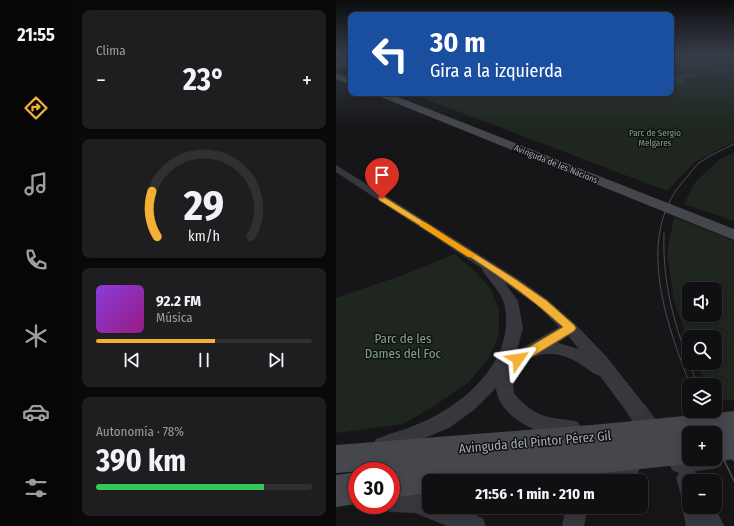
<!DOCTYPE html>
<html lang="es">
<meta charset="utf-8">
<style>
:root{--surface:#101012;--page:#1e1e20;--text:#f1f3f6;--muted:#9c9d9f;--line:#303032;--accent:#f2b134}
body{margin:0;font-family:"Fira Sans Condensed",sans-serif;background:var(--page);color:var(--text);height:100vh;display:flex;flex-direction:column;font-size:15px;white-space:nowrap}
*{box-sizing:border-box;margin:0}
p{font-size:13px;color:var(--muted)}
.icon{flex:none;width:22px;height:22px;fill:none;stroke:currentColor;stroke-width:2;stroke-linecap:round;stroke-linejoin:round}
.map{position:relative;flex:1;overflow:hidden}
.side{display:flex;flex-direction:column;gap:10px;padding:10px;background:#09090a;width:264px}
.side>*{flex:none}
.banner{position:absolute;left:12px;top:12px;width:326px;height:84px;border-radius:8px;box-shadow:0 2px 10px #0003,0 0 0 1px var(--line);background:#1a4fa0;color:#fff;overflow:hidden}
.tools{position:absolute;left:346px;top:282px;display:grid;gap:8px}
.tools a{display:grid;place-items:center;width:40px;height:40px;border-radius:8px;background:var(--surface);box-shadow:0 2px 10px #0003,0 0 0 1px var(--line);font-size:20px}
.speed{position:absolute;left:12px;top:462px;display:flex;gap:8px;font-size:20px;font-weight:700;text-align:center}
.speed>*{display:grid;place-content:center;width:52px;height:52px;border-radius:50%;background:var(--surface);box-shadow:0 2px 10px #0003,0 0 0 1px var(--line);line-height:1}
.speed .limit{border:6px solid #d22;background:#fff;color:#111}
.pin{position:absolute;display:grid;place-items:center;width:34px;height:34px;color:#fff;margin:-41px -17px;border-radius:50% 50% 50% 0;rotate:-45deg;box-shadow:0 0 4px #0007}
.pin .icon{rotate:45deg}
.me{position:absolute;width:44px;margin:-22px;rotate:58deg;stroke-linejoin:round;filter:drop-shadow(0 0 3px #0008)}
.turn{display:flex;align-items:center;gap:14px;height:84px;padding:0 16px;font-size:18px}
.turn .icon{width:52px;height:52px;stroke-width:2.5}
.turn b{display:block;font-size:28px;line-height:34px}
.big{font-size:30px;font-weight:700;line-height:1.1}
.side .tile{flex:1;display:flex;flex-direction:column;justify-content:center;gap:6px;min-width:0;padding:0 14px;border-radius:8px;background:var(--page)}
.side .dial{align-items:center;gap:0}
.dial svg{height:104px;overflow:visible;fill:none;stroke:var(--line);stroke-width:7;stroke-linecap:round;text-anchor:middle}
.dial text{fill:var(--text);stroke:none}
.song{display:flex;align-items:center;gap:12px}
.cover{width:48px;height:48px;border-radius:6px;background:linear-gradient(135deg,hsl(270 70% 55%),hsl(310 70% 35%))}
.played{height:4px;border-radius:2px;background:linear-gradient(90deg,var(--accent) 55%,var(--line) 55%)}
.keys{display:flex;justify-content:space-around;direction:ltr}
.heat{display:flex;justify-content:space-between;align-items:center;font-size:22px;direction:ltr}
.charge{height:6px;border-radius:3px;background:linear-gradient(90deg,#34c759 78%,var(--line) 0)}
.trip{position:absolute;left:86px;top:474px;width:226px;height:40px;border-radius:8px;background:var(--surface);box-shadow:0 2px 10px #0003,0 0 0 1px var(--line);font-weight:700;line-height:40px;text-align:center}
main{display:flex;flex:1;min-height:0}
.dock{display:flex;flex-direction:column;width:72px;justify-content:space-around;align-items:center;background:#060607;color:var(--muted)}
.dock .icon{width:28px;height:28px}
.dock .active{color:var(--accent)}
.dock b{font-size:18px;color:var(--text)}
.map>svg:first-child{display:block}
.green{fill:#1e261f;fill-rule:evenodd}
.water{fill:#2c353c}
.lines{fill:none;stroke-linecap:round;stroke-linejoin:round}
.street-tunnel{stroke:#333438;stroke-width:20;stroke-dasharray:20 10;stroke-linecap:butt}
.street{fill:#37383d;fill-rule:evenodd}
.secondary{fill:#45474d;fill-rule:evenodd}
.tram-far1{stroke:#4a4c52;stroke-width:1}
.tram{stroke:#4a4c52;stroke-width:1.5}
.route{fill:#f2b134;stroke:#9d7322}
.slow{fill:#f59e0b}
.labels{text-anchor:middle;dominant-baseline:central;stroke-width:3;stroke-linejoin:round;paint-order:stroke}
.far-park-label{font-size:9px;fill:#7fa381;stroke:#111113}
.far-street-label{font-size:9px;fill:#a8adb8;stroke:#111113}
.near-park-label{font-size:13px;fill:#7fa381;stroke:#111113}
.near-street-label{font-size:13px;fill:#a8adb8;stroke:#111113}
</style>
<main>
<nav class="dock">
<b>21:55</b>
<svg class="icon active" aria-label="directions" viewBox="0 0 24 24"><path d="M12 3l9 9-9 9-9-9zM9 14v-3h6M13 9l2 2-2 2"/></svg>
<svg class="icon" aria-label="music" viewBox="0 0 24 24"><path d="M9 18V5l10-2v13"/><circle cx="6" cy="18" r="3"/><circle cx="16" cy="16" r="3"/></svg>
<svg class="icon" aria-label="phone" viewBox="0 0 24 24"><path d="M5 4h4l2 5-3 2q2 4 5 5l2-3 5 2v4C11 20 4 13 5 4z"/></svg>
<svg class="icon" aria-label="climate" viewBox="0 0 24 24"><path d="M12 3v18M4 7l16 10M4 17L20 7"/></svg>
<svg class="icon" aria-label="car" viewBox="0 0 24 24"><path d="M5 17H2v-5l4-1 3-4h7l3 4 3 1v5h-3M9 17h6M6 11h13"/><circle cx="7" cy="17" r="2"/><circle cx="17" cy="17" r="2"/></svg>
<svg class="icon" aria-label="filters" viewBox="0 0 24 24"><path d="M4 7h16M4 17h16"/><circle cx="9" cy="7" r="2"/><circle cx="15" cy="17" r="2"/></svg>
</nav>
<section class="side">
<div class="tile"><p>Clima</p>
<div class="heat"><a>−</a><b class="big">23°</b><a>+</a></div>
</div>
<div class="tile dial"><svg viewBox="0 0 100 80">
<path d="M14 69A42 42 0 1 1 86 69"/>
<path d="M14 69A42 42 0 0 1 10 34" stroke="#f2b134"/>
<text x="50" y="56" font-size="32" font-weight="700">29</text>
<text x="50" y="72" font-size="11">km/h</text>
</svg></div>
<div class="tile">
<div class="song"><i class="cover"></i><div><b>92.2 FM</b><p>Música</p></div></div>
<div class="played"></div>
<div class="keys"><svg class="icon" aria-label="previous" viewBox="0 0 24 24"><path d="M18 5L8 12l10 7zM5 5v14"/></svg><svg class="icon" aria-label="pause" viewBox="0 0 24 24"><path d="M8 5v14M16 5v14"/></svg><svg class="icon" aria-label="next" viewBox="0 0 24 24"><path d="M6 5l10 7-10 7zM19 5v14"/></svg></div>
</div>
<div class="tile"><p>Autonomía · 78%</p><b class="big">390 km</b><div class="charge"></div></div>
</section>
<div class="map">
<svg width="398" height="526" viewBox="0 0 398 526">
<rect width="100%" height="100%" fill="#161618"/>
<!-- green -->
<g class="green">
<polygon points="335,64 398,64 398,142 359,162 331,191 73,93 335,93"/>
<polygon points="398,152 398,221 348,204 360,181 383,160"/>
<path d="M 338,217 L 398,241 L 398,400 L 379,401 L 379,385 L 370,385 L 360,363 L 379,363 L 379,337 L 353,337 L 353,343 L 338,301 L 331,253 ZM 353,289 L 379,289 L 379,315 L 353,315 Z"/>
<polygon points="119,254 141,273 155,290 163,310 163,334 154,357 133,382 98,406 67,424 0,433 0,298 70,274"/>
</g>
<!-- water -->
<polygon class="water" points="353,74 360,76 347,78 349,83 348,85 343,85 335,81 335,75"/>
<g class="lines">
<!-- street-tunnel -->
<polyline class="street-tunnel" points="300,409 318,434"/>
<!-- street -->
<g class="street">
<polygon points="398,60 398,64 335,65 335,61"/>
<polygon points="15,62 15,66 0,67 0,63"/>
<path d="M 0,165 L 181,278 L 212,300 L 239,324 L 270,356 L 307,403 L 309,409 L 307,415 L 300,417 L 293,415 L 264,376 C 256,374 251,368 243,363 C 225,353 203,348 187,365 C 179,373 176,382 178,393 C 187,405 202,416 217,418 C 226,420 234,419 242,422 L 245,428 L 242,434 C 215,444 162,419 160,388 L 138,410 L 113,428 L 47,455 L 40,453 L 37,446 L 40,439 C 59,432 81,426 99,416 C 140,394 180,352 168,303 C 166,294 152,279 146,270 L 147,269 L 0,172 ZM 169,283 L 202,306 L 223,327 L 181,351 L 187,328 L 182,301 ZM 232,336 L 243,349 L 222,343 Z"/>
<polygon points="379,450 385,452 388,459 385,466 378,469 359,471 362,481 353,481 353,507 379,507 388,526 350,526 346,507 349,499 352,498 345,496 340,478 343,473 336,470 333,463 336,456 353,452 353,459 379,459"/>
<path d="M 294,458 L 301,461 L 304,468 L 301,475 L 280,481 L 250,481 C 257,465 278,461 294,458 Z"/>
<polygon points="55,490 79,491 93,496 93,507 120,507 147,518 150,526 111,526 79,513 55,512 47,509 46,505 55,505"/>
<polygon points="230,507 252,507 248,526 226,526"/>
</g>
<!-- secondary -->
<g class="secondary">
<polygon points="0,73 15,79 15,85 0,79"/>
<polygon points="38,93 52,93 398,229 398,240 40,95"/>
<polygon points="398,411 398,459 379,462 372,459 379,459 379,433 353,433 353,459 364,459 353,464 188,481 93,481 93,493 55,498 55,471 47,471 52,469 0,473 0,445 267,424"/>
<polygon points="21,472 21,504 0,507 0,475"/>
</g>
<!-- tram-far1 -->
<g class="tram-far1">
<path d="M 328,233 C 326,289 341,334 362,385"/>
<path d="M 354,385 C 330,322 297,233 351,177 C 355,172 358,167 363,163 C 373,155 387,150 398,144"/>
</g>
<!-- tram -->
<g class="tram">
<polyline points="365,411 375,433"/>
<polyline points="373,411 398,461"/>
<polyline points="379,441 398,481"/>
</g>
</g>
<!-- sky -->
<linearGradient id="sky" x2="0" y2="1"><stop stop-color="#0c0c0d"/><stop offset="0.43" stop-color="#363c48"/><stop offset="1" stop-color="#363c48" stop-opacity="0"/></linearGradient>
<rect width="398" height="127" fill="url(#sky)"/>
<!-- route -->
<path class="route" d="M 43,197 L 48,197 L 179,279 L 211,301 L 238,325 L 240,328 L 238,331 L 187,362 L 182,364 L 178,362 L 177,359 L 178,356 L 227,327 C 173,277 106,240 43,200 Z"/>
<!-- slow -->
<polygon class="slow" points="87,222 90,223 140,256 139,257 132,257 84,226 84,223"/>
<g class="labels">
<!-- far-park labels -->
<g class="far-park-label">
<text x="319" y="133">Parc de Sergio<tspan x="319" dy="10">Melgares</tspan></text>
</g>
<!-- far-street labels -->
<g class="far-street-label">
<text transform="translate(220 164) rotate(22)">Avinguda de les Nacions</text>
</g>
<!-- near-park labels -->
<g class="near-park-label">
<text x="67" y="338">Parc de les<tspan x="67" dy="15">Dames del Foc</tspan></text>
</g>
<!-- near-street labels -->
<g class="near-street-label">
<text transform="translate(199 442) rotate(-5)">Avinguda del Pintor Pérez Gil</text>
</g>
</g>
</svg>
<div class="tools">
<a><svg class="icon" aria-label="sound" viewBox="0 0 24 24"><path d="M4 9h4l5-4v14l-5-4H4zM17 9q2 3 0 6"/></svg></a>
<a><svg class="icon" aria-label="search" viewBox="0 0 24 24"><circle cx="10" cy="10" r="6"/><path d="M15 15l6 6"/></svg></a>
<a><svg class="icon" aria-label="layers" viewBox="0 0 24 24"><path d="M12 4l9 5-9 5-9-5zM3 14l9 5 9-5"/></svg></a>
<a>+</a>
<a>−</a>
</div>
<div class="speed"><div class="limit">30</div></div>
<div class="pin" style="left:46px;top:199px;background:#d93025"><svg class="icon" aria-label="arrive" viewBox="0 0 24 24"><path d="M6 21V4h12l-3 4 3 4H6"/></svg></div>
<svg class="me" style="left:182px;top:359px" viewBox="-20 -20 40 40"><path d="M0-17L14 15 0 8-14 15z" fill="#f2b134" stroke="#fff" stroke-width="4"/></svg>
<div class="trip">21:56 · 1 min · 210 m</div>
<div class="banner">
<div class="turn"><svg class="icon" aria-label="left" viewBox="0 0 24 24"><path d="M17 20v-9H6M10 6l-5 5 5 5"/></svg><div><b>30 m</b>Gira a la izquierda</div></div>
</div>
</div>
</main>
